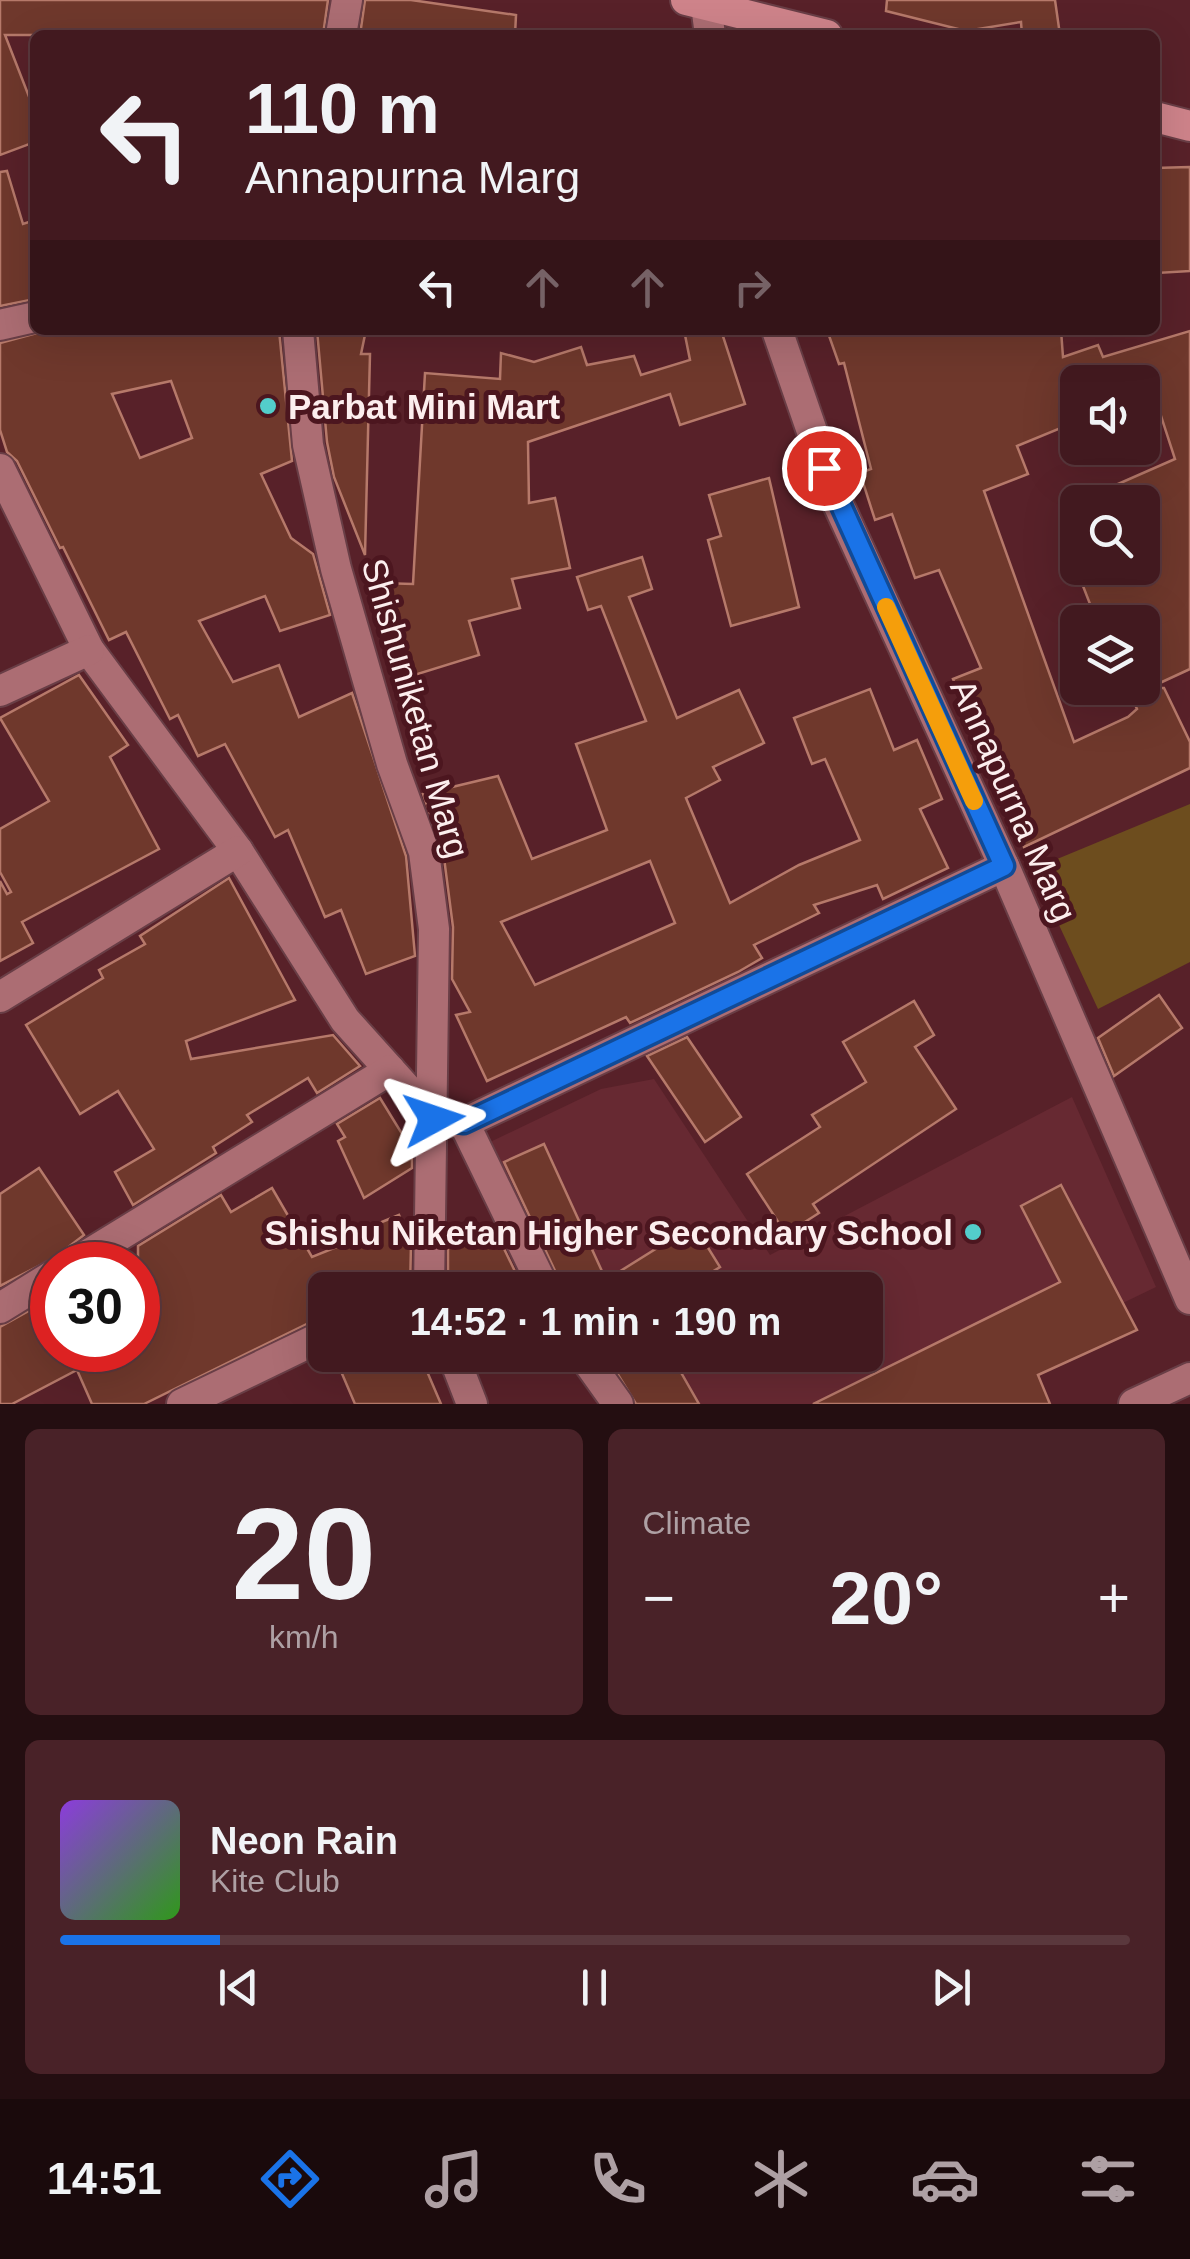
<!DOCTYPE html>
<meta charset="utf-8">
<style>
:root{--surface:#42191f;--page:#492228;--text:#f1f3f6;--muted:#aea0a4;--line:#5a383d;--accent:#1a73e8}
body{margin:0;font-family:Helvetica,sans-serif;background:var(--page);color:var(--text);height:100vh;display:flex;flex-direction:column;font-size:38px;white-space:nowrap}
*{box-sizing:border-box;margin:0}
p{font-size:32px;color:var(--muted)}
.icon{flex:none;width:55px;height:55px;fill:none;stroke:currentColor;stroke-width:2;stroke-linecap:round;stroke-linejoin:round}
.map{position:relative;height:1404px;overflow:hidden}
.drawer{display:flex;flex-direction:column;gap:25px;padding:25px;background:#240e11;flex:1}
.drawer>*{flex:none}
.hud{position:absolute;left:30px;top:30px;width:1130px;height:305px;border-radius:15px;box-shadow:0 10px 40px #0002,0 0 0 2px var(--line);background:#42191f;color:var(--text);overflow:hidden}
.tools{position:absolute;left:1060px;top:365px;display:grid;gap:20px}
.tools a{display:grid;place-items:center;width:100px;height:100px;border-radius:15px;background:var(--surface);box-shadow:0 10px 40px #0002,0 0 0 2px var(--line);font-size:50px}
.speed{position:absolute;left:30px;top:1242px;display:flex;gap:20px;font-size:50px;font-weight:700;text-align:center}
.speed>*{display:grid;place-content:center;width:130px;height:130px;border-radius:50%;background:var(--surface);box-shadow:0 10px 40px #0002,0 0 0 2px var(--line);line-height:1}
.speed .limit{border:15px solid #d22;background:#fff;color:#111}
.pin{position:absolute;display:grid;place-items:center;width:85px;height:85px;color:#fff;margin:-42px;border:5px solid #fff;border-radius:50%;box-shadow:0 2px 10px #0007}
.me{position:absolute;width:110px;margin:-55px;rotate:85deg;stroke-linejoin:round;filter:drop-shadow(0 0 8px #0008)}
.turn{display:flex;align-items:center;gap:35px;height:210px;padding:0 50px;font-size:45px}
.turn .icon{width:130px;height:130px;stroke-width:2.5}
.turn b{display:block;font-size:70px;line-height:85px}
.lanes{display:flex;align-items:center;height:95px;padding:0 50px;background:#0003;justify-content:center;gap:50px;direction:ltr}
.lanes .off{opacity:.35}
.big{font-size:75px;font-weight:700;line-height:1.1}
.drawer .tile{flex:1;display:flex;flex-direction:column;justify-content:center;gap:15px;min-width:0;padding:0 35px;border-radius:15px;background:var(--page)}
.drawer .dial{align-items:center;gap:0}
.dial b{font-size:130px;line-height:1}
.song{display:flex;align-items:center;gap:30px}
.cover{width:120px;height:120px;border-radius:15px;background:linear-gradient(135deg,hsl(270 70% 55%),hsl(110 70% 35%))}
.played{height:10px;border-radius:5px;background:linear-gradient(90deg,var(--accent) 15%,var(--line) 15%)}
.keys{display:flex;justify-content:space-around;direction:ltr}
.heat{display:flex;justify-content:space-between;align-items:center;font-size:55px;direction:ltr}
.drawer .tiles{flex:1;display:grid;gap:25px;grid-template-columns:1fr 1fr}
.tile:last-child{grid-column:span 2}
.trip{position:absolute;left:308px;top:1272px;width:575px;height:100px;border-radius:15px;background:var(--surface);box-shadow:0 10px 40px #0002,0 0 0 2px var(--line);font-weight:700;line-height:100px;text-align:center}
.menu{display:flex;height:160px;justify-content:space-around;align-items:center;background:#1a0a0c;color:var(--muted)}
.menu .icon{width:70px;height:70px}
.menu .current{color:var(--accent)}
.menu b{font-size:45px;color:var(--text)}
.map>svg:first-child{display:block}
.built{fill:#672932}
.green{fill:#6d4d1e}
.building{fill:#6f382c;stroke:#b6796a;stroke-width:2.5;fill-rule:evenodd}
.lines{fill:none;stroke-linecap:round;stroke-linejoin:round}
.minor-casing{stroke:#693e46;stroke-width:34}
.major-casing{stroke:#693e46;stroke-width:34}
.minor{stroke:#ac6d73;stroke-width:30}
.major{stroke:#ce838a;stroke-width:30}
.route-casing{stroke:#114b97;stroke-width:25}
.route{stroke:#1a73e8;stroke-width:18}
.slow{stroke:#f59e0b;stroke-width:18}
.poi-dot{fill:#53cdcb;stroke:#4c161f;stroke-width:4}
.labels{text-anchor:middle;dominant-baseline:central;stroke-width:10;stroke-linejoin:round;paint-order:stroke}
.poi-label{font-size:35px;font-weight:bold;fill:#fceeee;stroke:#4c161f;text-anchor:start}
.street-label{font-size:35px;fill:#fceeee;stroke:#4c161f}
</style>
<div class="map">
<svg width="1190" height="1404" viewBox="0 0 1190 1404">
<rect width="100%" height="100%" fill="#582129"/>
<!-- built -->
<polygon class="built" points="654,1079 770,1255 1072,1097 1156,1287 913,1404 602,1404 573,1355 865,1355 865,1290 534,1290 467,1153 601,1089"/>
<!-- green -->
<polygon class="green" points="1190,804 1190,962 1098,1009 1033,869"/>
<!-- building -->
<g class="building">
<polygon points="0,0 328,0 323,35 5,35 35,112 35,142 0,155"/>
<polygon points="365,0 411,0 516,15 515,35 360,35"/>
<polygon points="887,0 1055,0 1060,35 1022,35 1021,22 966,31 886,11"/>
<polygon points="1190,167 1190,271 1157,273 1155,168"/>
<polygon points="7,171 23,224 35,220 35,299 0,306 0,172"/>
<path d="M 48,330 L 279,330 L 292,461 L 261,474 L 291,538 L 313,554 L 330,615 L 280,631 L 265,596 L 199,621 L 233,682 L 279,665 L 299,717 L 352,693 L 406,856 L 415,956 L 366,974 L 341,910 L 325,917 L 288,830 L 275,837 L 225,744 L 198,756 L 178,715 L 170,719 L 126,632 L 109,640 L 63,547 L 60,548 L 17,461 L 7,452 L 0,430 L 0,343 ZM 171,381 L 192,438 L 140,458 L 112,394 Z"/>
<polygon points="317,330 366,330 361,354 370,354 365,555 334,477 327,442"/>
<polygon points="684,330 721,330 745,404 680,425 670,394 528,442 529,503 555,498 570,568 512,579 520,608 469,621 479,655 408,677 379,583 413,584 425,373 500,379 501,353 534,362 581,347 587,365 634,356 641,375 690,360"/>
<path d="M 827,330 L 1061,330 L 1063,357 L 1098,345 L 1103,357 L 1190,331 L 1190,669 L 1149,688 L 1164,688 L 1190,742 L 1190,768 L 1024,847 L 953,679 L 981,668 L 939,570 L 915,578 L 892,514 L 875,520 L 860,473 L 871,469 L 844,363 L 839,364 ZM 1078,382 L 1150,382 L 1175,459 L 1077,502 L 1142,502 L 1142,568 L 1076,568 L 1097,622 L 1142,622 L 1142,688 L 1127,688 L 1137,709 L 1128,717 L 1074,742 L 984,491 L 1028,474 L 1017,446 L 1078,421 Z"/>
<polygon points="769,478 799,607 731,626 708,540 721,536 709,495"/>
<path d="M 642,557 L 652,589 L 629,597 L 677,718 L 739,690 L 764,743 L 713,767 L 720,780 L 686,798 L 730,903 L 799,865 L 860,840 L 825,759 L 812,764 L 794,718 L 870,689 L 894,750 L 917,740 L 942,799 L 920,809 L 948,868 L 883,899 L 877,885 L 814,905 L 819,913 L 754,945 L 762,958 L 738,972 L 630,1023 L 626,1017 L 487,1081 L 456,1015 L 470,1012 L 452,979 L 453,927 L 443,850 L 423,794 L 498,776 L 532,859 L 607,830 L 576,744 L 646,721 L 601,606 L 588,610 L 577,577 ZM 650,861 L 675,923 L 535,985 L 501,922 Z"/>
<polygon points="79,675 128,745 110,757 159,849 22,922 33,943 0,961 0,881 7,894 11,892 0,872 0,829 49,801 0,718"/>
<polygon points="229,878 295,1000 186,1041 191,1059 333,1035 360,1066 317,1093 308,1078 247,1115 252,1122 213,1147 216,1153 133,1205 115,1172 154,1149 118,1091 80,1114 26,1025 103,978 99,970 145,944 140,936"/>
<polygon points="1159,995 1182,1028 1114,1076 1098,1038"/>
<polygon points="914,1001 934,1035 915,1047 956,1109 813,1204 819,1213 786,1234 747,1174 820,1127 812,1115 866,1082 843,1042"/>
<polygon points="687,1037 741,1117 705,1142 647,1056"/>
<polygon points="380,1098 412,1150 412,1168 364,1198 338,1141 345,1137 337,1124"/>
<polygon points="544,1144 606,1280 694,1225 720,1267 683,1290 564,1290 504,1162"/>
<polygon points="39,1168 84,1235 54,1258 0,1286 0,1194"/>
<polygon points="1061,1185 1137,1330 1038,1375 1050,1404 813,1404 1060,1282 1021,1206"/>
<polygon points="272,1188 312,1257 369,1234 367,1228 399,1215 411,1244 410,1290 325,1290 325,1315 144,1404 92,1404 77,1370 12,1404 0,1404 0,1327 52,1298 52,1350 138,1350 138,1246 221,1195 231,1212"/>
<polygon points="495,1230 524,1290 448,1290 448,1240"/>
<polygon points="334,1355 420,1355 441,1404 355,1404"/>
<polygon points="606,1355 671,1355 699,1404 636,1404"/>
</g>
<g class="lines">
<defs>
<g id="minor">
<polyline points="706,5 710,35"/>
<polyline points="341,35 347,0"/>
<polyline points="0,325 35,317"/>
<polyline points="298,330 308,445 336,569 392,764 424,852 434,929 429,1290"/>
<polyline points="777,330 834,495 1004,866 1190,1299"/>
<polyline points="0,469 89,650 238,851 345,1020 434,1119 464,1123 1004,866"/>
<polyline points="0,691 89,650"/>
<polyline points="0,997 238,851"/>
<polyline points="464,1123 545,1290"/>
<polyline points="71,1265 390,1070"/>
<polyline points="0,1308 52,1276"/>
<polyline points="453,1355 472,1404"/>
<polyline points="583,1355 618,1404"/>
<polyline points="182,1404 325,1335"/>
<polyline points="1134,1404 1190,1378"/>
</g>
<g id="major">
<polyline points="686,0 827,35"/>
<polyline points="1155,117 1190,126"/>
</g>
</defs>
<!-- minor casing -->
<use href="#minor" class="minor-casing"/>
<!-- major casing -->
<use href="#major" class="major-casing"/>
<!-- minor -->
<use href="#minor" class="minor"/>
<!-- major -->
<use href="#major" class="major"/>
</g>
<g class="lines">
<defs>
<polyline id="route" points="434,1119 464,1123 1004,866 824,468"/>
</defs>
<!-- route casing -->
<use href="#route" class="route-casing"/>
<!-- route -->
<use href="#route" class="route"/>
<!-- slow -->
<polyline class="slow" points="886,607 974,801"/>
</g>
<!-- markers -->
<g class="poi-dot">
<circle cx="268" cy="406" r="10"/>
<circle cx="973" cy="1232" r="10"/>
</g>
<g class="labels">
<!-- poi labels -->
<g class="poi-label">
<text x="288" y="406">Parbat Mini Mart</text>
<text x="953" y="1232" text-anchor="end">Shishu Niketan Higher Secondary School</text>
</g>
<!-- street labels -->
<g class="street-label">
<text transform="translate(416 708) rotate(74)">Shishuniketan Marg</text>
<text transform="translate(1014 800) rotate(66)">Annapurna Marg</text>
</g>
</g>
</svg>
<div class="tools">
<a><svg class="icon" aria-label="sound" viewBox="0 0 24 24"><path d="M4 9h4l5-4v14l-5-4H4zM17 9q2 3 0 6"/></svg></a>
<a><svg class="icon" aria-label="search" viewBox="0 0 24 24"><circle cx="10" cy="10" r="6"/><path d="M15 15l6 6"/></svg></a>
<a><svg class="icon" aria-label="layers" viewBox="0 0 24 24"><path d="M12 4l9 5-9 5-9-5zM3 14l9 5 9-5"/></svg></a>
</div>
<div class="speed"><div class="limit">30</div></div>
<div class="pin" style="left:824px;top:468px;background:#d93025"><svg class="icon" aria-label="arrive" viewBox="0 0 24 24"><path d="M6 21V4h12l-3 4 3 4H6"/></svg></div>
<svg class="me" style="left:434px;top:1119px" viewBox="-20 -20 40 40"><path d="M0-17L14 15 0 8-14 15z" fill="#1a73e8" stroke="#fff" stroke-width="4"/></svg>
<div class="trip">14:52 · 1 min · 190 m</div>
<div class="hud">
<div class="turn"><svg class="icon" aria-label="left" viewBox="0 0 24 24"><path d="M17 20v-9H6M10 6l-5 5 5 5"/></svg><div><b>110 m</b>Annapurna Marg</div></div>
<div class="lanes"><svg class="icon" aria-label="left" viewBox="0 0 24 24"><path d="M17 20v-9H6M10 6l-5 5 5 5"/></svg><svg class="icon off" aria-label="ahead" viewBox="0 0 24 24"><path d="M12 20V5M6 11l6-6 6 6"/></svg><svg class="icon off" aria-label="ahead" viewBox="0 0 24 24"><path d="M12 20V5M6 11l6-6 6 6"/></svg><svg class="icon off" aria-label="right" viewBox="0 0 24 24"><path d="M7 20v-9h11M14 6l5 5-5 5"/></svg></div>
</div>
</div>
<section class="drawer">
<div class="tiles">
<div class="tile dial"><b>20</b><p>km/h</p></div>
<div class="tile"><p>Climate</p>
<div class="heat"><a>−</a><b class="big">20°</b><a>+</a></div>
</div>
<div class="tile">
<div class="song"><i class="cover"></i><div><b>Neon Rain</b><p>Kite Club</p></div></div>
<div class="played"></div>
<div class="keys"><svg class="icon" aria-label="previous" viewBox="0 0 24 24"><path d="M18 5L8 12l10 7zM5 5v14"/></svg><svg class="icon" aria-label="pause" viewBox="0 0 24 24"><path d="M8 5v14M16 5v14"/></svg><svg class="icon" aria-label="next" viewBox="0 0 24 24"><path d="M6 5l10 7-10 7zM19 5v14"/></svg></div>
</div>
</div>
</section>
<nav class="menu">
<b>14:51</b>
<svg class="icon current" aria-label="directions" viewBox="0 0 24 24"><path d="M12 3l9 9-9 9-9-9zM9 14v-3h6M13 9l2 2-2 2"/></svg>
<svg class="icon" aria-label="music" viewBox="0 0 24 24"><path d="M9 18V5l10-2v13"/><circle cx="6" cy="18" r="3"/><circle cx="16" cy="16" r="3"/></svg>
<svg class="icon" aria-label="phone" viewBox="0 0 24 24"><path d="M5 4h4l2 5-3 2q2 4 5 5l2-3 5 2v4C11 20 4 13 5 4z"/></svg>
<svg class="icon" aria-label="climate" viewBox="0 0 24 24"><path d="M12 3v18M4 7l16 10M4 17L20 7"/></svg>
<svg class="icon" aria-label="car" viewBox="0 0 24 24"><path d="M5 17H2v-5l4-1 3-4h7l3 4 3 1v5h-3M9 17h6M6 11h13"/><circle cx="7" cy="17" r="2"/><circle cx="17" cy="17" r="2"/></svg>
<svg class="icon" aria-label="filters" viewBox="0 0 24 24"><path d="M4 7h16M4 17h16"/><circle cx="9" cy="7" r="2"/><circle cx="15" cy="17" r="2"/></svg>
</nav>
